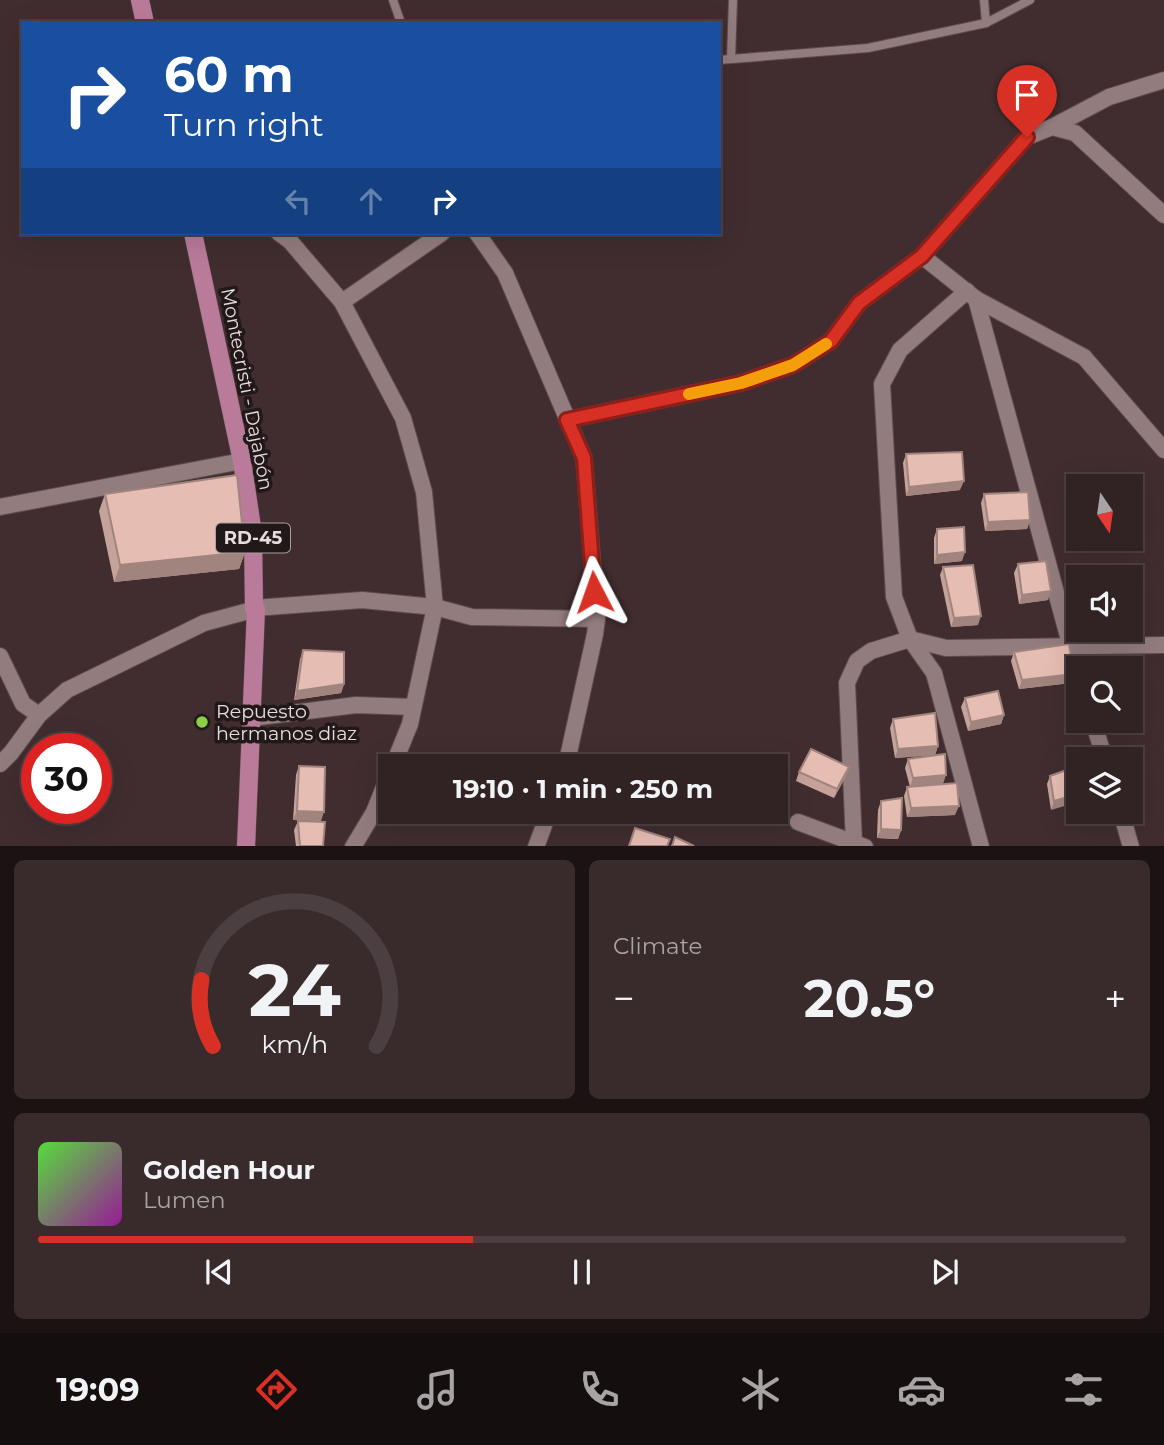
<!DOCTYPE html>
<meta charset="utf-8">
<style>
:root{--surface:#312223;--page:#392a2b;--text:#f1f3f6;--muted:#a8a4a6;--line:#4c3f41;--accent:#d93025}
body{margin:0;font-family:Montserrat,sans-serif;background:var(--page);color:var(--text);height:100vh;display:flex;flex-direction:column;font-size:26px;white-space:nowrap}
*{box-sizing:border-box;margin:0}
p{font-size:23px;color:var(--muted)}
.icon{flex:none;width:38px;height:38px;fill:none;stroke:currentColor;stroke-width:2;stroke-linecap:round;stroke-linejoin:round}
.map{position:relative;height:846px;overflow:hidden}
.panel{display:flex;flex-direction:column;gap:14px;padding:14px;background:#1b1313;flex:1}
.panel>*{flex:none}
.guide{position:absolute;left:21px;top:21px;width:700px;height:214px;border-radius:0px;box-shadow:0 7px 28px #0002,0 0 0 2px var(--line);background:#1a4fa0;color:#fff;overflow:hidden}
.needle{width:46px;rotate:167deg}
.buttons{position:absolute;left:1066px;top:474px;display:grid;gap:14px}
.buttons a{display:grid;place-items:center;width:77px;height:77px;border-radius:0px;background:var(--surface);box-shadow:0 7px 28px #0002,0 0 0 2px var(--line);font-size:35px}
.speed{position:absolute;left:21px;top:733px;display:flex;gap:14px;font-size:35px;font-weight:700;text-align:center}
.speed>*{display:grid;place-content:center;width:91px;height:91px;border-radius:50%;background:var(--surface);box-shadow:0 7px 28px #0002,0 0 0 2px var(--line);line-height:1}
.speed .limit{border:10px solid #d22;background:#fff;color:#111}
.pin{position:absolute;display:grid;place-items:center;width:60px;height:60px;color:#fff;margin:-72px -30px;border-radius:50% 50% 50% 0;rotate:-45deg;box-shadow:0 0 7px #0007}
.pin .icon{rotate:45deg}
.me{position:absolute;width:77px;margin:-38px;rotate:356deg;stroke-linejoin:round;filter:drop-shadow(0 0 5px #0008)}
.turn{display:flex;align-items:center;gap:24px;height:147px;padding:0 28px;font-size:32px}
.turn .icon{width:91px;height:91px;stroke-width:2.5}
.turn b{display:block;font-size:49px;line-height:60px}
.lanes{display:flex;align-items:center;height:66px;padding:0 28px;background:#0003;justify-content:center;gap:35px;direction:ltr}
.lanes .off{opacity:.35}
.big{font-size:52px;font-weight:700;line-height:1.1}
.panel .widget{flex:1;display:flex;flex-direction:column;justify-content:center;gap:10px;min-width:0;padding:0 24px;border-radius:10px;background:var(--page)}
.panel .dial{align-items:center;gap:0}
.dial svg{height:182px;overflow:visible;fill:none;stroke:var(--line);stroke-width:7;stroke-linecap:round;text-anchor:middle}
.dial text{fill:var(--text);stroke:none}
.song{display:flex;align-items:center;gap:21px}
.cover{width:84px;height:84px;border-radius:10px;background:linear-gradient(135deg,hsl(110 70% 55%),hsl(300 70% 35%))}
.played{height:7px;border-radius:4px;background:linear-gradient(90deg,var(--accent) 40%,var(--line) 40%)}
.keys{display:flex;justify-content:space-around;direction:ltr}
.heat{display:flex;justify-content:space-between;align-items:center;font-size:38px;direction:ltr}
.panel .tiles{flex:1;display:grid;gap:14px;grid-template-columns:1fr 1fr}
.widget:last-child{grid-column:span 2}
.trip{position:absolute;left:378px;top:754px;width:410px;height:70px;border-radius:0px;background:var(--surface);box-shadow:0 7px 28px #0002,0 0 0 2px var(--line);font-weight:700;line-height:70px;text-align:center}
.tab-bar{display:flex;height:112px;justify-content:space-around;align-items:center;background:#140e0e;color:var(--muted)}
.tab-bar .icon{width:49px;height:49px}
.tab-bar .on{color:var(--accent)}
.tab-bar b{font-size:32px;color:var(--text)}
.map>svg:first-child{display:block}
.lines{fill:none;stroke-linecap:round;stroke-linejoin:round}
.service-casing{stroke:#5d4c4e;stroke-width:10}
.minor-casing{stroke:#5d4c4e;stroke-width:18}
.primary-casing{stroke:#5d4c4e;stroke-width:19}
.service{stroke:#937c7e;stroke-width:8}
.minor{stroke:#937c7e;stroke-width:16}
.primary{stroke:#ba7b9a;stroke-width:18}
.wall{fill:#c6a39a}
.shaded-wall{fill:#a1847d}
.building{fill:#e6bdb3;stroke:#a1847d;stroke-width:2}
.route-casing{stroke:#8d1f18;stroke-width:18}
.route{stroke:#d93025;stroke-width:12}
.slow{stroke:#f59e0b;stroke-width:12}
.poi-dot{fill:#8cce45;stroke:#211819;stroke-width:2.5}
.labels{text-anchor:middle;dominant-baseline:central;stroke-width:7;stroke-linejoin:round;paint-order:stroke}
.shield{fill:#211819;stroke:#aca0a2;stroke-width:2}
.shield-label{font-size:18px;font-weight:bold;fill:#e8dbdc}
.street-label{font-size:19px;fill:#e8dbdc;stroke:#211819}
.poi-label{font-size:19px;fill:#e8dbdc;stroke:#211819;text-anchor:start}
</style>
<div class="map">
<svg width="1164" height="847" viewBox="0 0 1164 847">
<rect width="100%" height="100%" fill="#412d2f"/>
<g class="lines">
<defs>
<g id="service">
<polyline points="393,0 401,23"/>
<polyline points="984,0 986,23"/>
<polyline points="731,59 733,0"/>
<polyline points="719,60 868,48 986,23 1030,0"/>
</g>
<g id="minor">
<polyline points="1052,127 1109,97 1164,80"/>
<polyline points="279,233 290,241 342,302 403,418 424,492 435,607 410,724 393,766"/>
<polyline points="477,233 505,273 584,458 597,619 595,634 566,766"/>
<polyline points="922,256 976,299 1078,673"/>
<polyline points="967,291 900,350 882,384 894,597 910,639 934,673 981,847"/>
<polyline points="976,299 1084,357 1164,450"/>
<polyline points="342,302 442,233"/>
<polyline points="567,420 741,383 793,365 831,341 859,303 922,256 1027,137 1052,127 1075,133 1164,215"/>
<polyline points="0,507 242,461"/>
<polyline points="254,608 362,600 435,607 472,617 597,619"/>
<polyline points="0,656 23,704 39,715"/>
<polyline points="252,718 356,705 413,707"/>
<polyline points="1093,721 1105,760"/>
<polyline points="0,764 11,753 39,715 67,690 204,623 256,609"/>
<polyline points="1121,812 1131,847"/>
<polyline points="798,822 865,847"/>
<polyline points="854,843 847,683 857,661 871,651 910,639 946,648 1164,645"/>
<polyline points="353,847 374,812 390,772"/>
<polyline points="536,847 549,812"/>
</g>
<g id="primary">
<polyline points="140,0 145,23"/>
<polyline points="193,233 242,461 253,534 254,608 256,609 246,847"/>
</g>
</defs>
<!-- service casing -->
<use href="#service" class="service-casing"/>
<!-- minor casing -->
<use href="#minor" class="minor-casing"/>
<!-- primary casing -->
<use href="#primary" class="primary-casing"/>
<!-- service -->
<use href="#service" class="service"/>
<!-- minor -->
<use href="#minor" class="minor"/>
<!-- primary -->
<use href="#primary" class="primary"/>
</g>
<!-- wall -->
<g class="wall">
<polygon points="906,454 960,490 906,496 903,463"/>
<polygon points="105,494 245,552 239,569 114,582 99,511"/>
<polygon points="984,494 1030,520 1027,529 985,531 981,503"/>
<polygon points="937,529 962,561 934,564 934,538"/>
<polygon points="1018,564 1048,600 1019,604 1014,573"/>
<polygon points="943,567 978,625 951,627 940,575"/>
<polygon points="303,650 344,684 341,693 294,700 300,659"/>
<polygon points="1014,652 1074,674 1071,683 1019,689 1011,661"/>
<polygon points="965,698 1004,715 1001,724 968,731 961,707"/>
<polygon points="893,719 938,746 935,755 895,758 890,728"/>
<polygon points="908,759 943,784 955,815 907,817 904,796 907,787 910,787 905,768"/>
<polygon points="299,766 321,821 293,820 296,775"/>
<polygon points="1078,766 1051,810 1047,784 1050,776"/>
<polygon points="849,767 846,776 834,798 796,781 799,772"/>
<polygon points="881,801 901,830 898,839 877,838 878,810"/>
<polygon points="298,821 323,846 296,846 294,830"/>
</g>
<!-- shaded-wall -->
<g class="shaded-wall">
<polygon points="964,481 960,490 906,496 909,487"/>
<polygon points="1030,520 1027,529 985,531 988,522"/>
<polygon points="245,552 239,569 114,582 120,565"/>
<polygon points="965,552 962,561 934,564 937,555"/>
<polygon points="1051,591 1048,600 1019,604 1022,595"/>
<polygon points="981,616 978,625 951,627 954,618"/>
<polygon points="1074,674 1071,683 1019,689 1022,680"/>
<polygon points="344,684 341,693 294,700 297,691"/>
<polygon points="1004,715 1001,724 968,731 971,722"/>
<polygon points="938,746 935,755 895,758 898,749"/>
<polygon points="849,767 846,776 834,798 837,789"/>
<polygon points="946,775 943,784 910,787 913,778"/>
<polygon points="1078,794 1078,802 1051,810 1054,801"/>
<polygon points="959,806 955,815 907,817 911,808"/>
<polygon points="297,811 324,812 321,821 293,820"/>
<polygon points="881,829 901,830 898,839 877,838"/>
</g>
<!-- building -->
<g class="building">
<polygon points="962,452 964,481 909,487 906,454"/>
<polygon points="237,475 245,552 120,565 105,494"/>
<polygon points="1028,492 1030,520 988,522 984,494"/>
<polygon points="964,527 965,552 937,555 937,529"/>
<polygon points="1046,561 1051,591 1022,595 1018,564"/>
<polygon points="973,565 981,616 954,618 943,567"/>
<polygon points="1069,644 1074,674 1022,680 1014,652"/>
<polygon points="303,650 344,652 344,684 297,691"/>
<polygon points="998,691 1004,715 971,722 965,698"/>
<polygon points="935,713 938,746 898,749 893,719"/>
<polygon points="811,749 849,767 837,789 799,772"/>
<polygon points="945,754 946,775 913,778 908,759"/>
<polygon points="299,766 325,767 324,812 297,811"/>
<polygon points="1078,766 1078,794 1054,801 1050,776"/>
<polygon points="957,783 959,806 911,808 907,787"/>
<polygon points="902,798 901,830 881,829 881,801"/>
<polygon points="298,821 325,822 323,846 300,846"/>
<polygon points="635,828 670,839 667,846 629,846"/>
<polygon points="675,837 694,846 672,846"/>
</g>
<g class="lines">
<defs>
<polyline id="route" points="594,592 584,458 567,420 741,383 793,365 831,341 859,303 922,256 1027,137"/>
</defs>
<!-- route casing -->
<use href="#route" class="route-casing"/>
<!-- route -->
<use href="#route" class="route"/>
<!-- slow -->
<polyline class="slow" points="689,394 741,383 793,365 826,344"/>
</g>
<!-- markers -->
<circle class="poi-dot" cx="202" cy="722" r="7"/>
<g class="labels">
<!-- shield labels -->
<rect class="shield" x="216" y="523.5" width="74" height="29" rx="5"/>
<g class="shield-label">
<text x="253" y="538">RD-45</text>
</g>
<!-- street labels -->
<g class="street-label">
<text transform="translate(247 389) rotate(79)">Montecristi - Dajabón</text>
</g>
<!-- poi labels -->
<g class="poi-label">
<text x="216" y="711">Repuesto<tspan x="216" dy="22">hermanos diaz</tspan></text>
</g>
</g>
</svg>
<div class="buttons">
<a><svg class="needle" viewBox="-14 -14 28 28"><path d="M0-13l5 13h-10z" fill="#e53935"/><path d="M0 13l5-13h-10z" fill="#a8a4a6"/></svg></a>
<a><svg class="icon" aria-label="sound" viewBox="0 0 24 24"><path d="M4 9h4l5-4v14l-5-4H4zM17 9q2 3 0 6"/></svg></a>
<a><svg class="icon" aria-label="search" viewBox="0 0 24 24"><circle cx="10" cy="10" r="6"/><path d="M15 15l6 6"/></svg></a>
<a><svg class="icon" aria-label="layers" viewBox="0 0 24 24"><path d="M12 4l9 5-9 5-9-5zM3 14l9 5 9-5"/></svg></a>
</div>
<div class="speed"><div class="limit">30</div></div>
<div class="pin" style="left:1027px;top:137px;background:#d93025"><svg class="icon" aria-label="arrive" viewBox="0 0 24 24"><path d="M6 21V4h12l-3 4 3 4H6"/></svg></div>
<svg class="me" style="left:594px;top:592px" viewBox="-20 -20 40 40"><path d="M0-17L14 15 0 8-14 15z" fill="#d93025" stroke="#fff" stroke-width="4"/></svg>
<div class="trip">19:10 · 1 min · 250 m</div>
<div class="guide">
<div class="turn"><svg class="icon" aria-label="right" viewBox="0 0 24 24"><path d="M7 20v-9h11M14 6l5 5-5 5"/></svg><div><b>60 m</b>Turn right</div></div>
<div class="lanes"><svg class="icon off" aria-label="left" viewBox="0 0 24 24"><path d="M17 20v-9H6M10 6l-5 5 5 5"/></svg><svg class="icon off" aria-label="ahead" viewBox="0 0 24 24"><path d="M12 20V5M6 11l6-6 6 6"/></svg><svg class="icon" aria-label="right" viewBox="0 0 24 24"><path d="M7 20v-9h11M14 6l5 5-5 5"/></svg></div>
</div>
</div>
<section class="panel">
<div class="tiles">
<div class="widget dial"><svg viewBox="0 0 100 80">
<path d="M14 69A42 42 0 1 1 86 69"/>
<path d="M14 69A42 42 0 0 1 9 40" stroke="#d93025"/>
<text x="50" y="56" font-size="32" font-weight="700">24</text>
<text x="50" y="72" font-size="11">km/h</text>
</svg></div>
<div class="widget"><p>Climate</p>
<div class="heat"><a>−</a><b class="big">20.5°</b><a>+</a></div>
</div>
<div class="widget">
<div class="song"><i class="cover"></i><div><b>Golden Hour</b><p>Lumen</p></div></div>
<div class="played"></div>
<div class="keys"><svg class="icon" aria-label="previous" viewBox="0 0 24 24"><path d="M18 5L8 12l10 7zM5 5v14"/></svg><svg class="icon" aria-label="pause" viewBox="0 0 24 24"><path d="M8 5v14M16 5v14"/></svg><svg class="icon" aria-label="next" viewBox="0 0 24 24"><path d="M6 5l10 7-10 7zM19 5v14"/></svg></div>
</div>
</div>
</section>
<nav class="tab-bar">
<b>19:09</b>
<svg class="icon on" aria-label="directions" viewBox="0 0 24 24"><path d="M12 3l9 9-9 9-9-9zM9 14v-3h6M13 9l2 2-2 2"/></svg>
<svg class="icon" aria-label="music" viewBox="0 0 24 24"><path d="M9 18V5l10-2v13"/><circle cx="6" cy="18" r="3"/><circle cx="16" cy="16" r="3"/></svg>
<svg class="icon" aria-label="phone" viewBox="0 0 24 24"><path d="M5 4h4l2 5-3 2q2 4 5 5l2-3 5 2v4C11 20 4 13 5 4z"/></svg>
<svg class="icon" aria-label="climate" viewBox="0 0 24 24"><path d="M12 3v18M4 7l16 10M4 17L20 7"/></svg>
<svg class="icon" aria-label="car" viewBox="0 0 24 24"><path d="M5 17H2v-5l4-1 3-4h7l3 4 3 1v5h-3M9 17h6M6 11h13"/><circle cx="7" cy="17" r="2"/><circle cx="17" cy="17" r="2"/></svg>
<svg class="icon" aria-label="filters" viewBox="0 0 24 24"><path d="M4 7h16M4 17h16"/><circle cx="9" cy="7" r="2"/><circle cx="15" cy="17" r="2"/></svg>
</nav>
